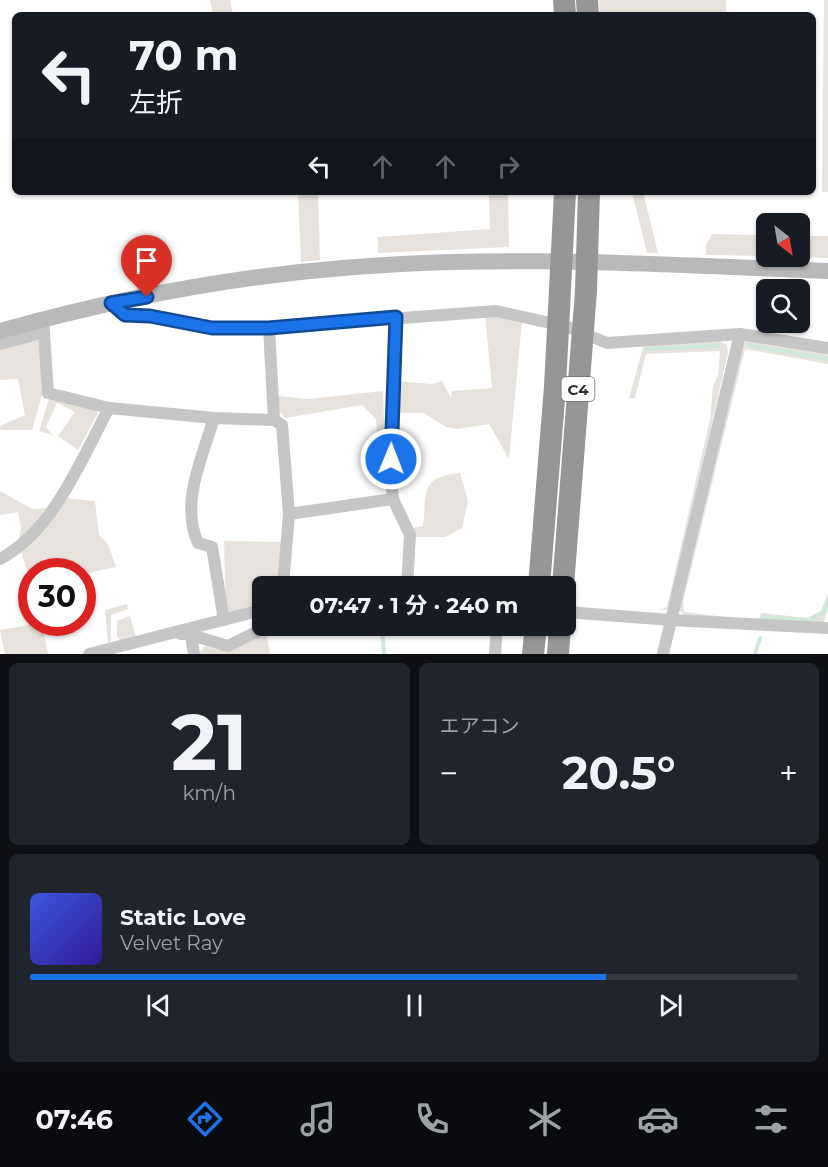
<!DOCTYPE html>
<html lang="ja">
<meta charset="utf-8">
<style>
:root{--surface:#171b24;--page:#20242c;--text:#f1f3f6;--muted:#9ea1a6;--line:#363941;--accent:#1a73e8}
body{margin:0;font-family:Montserrat,"Noto Sans JP",sans-serif;background:var(--page);color:var(--text);height:100vh;display:flex;flex-direction:column;font-size:22px;white-space:nowrap}
*{box-sizing:border-box;margin:0}
p{font-size:20px;color:var(--muted)}
.icon{flex:none;width:33px;height:33px;fill:none;stroke:currentColor;stroke-width:2;stroke-linecap:round;stroke-linejoin:round}
.map{position:relative;height:654px;overflow:hidden}
.details{display:flex;flex-direction:column;gap:9px;padding:9px;background:#0d0f14;flex:1}
.details>*{flex:none}
.hud{position:absolute;left:12px;top:12px;width:804px;height:183px;border-radius:9px;box-shadow:0 2px 4px #0004;background:#171b24;color:var(--text);overflow:hidden}
.needle{width:39px;rotate:149deg}
.tools{position:absolute;left:756px;top:213px;display:grid;gap:12px}
.tools a{display:grid;place-items:center;width:54px;height:54px;border-radius:9px;background:var(--surface);box-shadow:0 2px 4px #0004;font-size:30px}
.speed{position:absolute;left:18px;top:558px;display:flex;gap:12px;font-size:30px;font-weight:700;text-align:center}
.speed>*{display:grid;place-content:center;width:78px;height:78px;border-radius:50%;background:var(--surface);box-shadow:0 2px 4px #0004;line-height:1}
.speed .limit{border:9px solid #d22;background:#fff;color:#111}
.pin{position:absolute;display:grid;place-items:center;width:51px;height:51px;color:#fff;margin:-62px -26px;border-radius:50% 50% 50% 0;rotate:-45deg;box-shadow:0 0 6px #0007}
.pin .icon{rotate:45deg}
.me{position:absolute;width:66px;margin:-33px;rotate:1deg;stroke-linejoin:round;filter:drop-shadow(0 0 4px #0008)}
.turn{display:flex;align-items:center;gap:21px;height:126px;padding:0 18px;font-size:27px}
.turn .icon{width:78px;height:78px;stroke-width:2.5}
.turn b{display:block;font-size:42px;line-height:51px}
.lanes{display:flex;align-items:center;height:57px;padding:0 18px;background:#0003;justify-content:center;gap:30px;direction:ltr}
.lanes .off{opacity:.35}
.big{font-size:45px;font-weight:700;line-height:1.1}
.details .widget{flex:1;display:flex;flex-direction:column;justify-content:center;gap:9px;min-width:0;padding:0 21px;border-radius:9px;background:var(--page)}
.details .dial{align-items:center;gap:0}
.dial b{font-size:78px;line-height:1}
.song{display:flex;align-items:center;gap:18px}
.cover{width:72px;height:72px;border-radius:9px;background:linear-gradient(135deg,hsl(230 70% 55%),hsl(250 70% 35%))}
.played{height:6px;border-radius:3px;background:linear-gradient(90deg,var(--accent) 75%,var(--line) 75%)}
.keys{display:flex;justify-content:space-around;direction:ltr}
.heat{display:flex;justify-content:space-between;align-items:center;font-size:33px;direction:ltr}
.details .tiles{flex:1;display:grid;gap:9px;grid-template-columns:1fr 1fr}
.widget:last-child{grid-column:span 2}
.trip{position:absolute;left:252px;top:576px;width:324px;height:60px;border-radius:9px;background:var(--surface);box-shadow:0 2px 4px #0004;font-weight:700;line-height:60px;text-align:center}
.menu{display:flex;height:96px;justify-content:space-around;align-items:center;background:#090b0e;color:var(--muted)}
.menu .icon{width:42px;height:42px}
.menu .on{color:var(--accent)}
.menu b{font-size:27px;color:var(--text)}
.map>svg:first-child{display:block}
.green{fill:#e8e2dc}
.lines{fill:none;stroke-linecap:round;stroke-linejoin:round}
.stream{stroke:#cde9d9;stroke-width:4}
.street{stroke:#c6c6c6;stroke-width:12}
.secondary{stroke:#b9b9b9;stroke-width:16}
.highway{stroke:#969696;stroke-width:22}
.highway-bridge{stroke:#969696;stroke-width:22}
.route-casing{stroke:#114b97;stroke-width:15}
.route{stroke:#1a73e8;stroke-width:10}
.labels{text-anchor:middle;dominant-baseline:central;stroke-width:6;stroke-linejoin:round;paint-order:stroke}
.shield{fill:#fff;stroke:#6d6d6d;stroke-width:1.5}
.shield-label{font-size:15px;font-weight:bold;fill:#2f2f2f}
</style>
<div class="map">
<svg width="828" height="654" viewBox="0 0 828 654">
<rect width="100%" height="100%" fill="#fff"/>
<!-- green -->
<g class="green">
<polygon points="210,0 230,0 233,15 213,15"/>
<polygon points="599,0 726,0 726,15 600,15"/>
<polygon points="824,0 828,0 828,192 822,192"/>
<polygon points="298,192 318,192 320,260 301,262"/>
<polygon points="489,192 508,192 509,247 378,253 378,237 490,229"/>
<polygon points="632,192 643,192 658,253 647,253"/>
<polygon points="712,234 766,235 766,256 706,255 706,245"/>
<polygon points="800,236 828,236 828,258 769,257 800,256"/>
<polygon points="485,315 522,321 509,459 489,424 457,429 446,427 424,413 394,413 394,381 432,384 442,381 451,398 452,391 492,388"/>
<polygon points="750,338 828,351 828,364 745,349 683,602 684,612 759,621 761,613 807,618 821,611 828,593 828,610 823,624 684,615 678,608 739,344"/>
<polygon points="37,339 40,344 42,395 32,430 0,430 0,426 25,415 18,379 0,380 0,349"/>
<polygon points="717,339 727,345 728,352 670,609 657,611 667,607 710,419 713,386 718,375 720,351 646,354 635,398 629,398 644,344"/>
<polygon points="383,391 386,470 380,467 376,419 362,405 285,418 278,409 278,396 308,399"/>
<polygon points="49,399 97,408 98,413 78,450 58,436 75,412 57,403 46,427 53,435 39,431"/>
<path d="M 460,473 L 468,501 L 462,528 L 445,537 L 415,537 L 412,528 L 423,526 C 427,491 420,477 460,473 Z"/>
<polygon points="0,491 32,509 46,508 18,544 21,528 18,512 0,515"/>
<polygon points="65,498 95,501 99,535 108,544 116,567 83,574 82,572 32,572 31,578 29,578 21,551"/>
<polygon points="224,541 282,542 279,586 262,586 262,607 232,615 226,611"/>
<polygon points="127,604 128,609 111,615 111,641 108,643 105,610"/>
<polygon points="130,616 136,637 121,641 117,637 117,621"/>
<polygon points="42,623 48,654 5,654 0,630"/>
<polygon points="266,631 270,654 199,654 205,646 231,651"/>
</g>
<g class="lines">
<!-- stream -->
<g class="stream">
<polyline points="749,345 828,359"/>
<polyline points="646,349 718,346"/>
<polyline points="765,617 810,621 824,611 828,600"/>
<polyline points="382,626 384,654"/>
<polyline points="755,654 760,638"/>
</g>
<!-- street -->
<g class="street">
<polyline points="111,303 125,315 150,316 212,329 269,328 496,311 568,327 607,343 740,334 828,348"/>
<polyline points="396,317 391,480 393,499 410,535 407,586"/>
<polyline points="43,319 48,393 109,408 214,418 274,420"/>
<polyline points="269,328 274,420 282,425 289,514 393,499"/>
<polyline points="0,344 44,332"/>
<path d="M 214,418 C 202,458 180,503 198,543 L 212,547 L 224,620"/>
<path d="M 0,559 C 54,530 81,460 109,408"/>
<polyline points="283,586 289,514"/>
<polyline points="566,612 671,620 828,628"/>
<polyline points="190,630 194,654"/>
<polyline points="180,634 188,634 228,646 268,626"/>
<polyline points="89,654 262,610"/>
<polyline points="495,654 497,626"/>
<polyline points="663,654 740,334"/>
</g>
<!-- secondary -->
<path class="secondary" d="M 0,331 C 111,300 228,277 343,268 C 504,254 667,265 828,271"/>
<!-- highway -->
<g class="highway">
<polyline points="564,0 565,15"/>
<polyline points="587,0 588,15"/>
<polyline points="533,654 536,626"/>
<polyline points="558,654 560,626"/>
</g>
<!-- highway-bridge -->
<g class="highway-bridge">
<polyline points="539,586 555,387 565,192"/>
<polyline points="563,586 586,291 589,192"/>
</g>
</g>
<g class="lines">
<defs>
<polyline id="route" points="147,297 111,303 125,315 150,316 212,328 269,328 396,317 391,459"/>
</defs>
<!-- route casing -->
<use href="#route" class="route-casing"/>
<!-- route -->
<use href="#route" class="route"/>
</g>
<g class="labels">
<!-- shield labels -->
<rect class="shield" x="561.5" y="377" width="33" height="24" rx="4.5"/>
<g class="shield-label">
<text x="578" y="389">C4</text>
</g>
</g>
</svg>
<div class="tools">
<a><svg class="needle" viewBox="-14 -14 28 28"><path d="M0-13l5 13h-10z" fill="#e53935"/><path d="M0 13l5-13h-10z" fill="#9ea1a6"/></svg></a>
<a><svg class="icon" aria-label="search" viewBox="0 0 24 24"><circle cx="10" cy="10" r="6"/><path d="M15 15l6 6"/></svg></a>
</div>
<div class="speed"><div class="limit">30</div></div>
<div class="pin" style="left:147px;top:297px;background:#d93025"><svg class="icon" aria-label="arrive" viewBox="0 0 24 24"><path d="M6 21V4h12l-3 4 3 4H6"/></svg></div>
<svg class="me" style="left:391px;top:459px" viewBox="-20 -20 40 40"><circle r="17" fill="#1a73e8" stroke="#fff" stroke-width="3"/><path d="M0-11L8 9 0 5-8 9z" fill="#fff"/></svg>
<div class="trip">07:47 · 1 分 · 240 m</div>
<div class="hud">
<div class="turn"><svg class="icon" aria-label="left" viewBox="0 0 24 24"><path d="M17 20v-9H6M10 6l-5 5 5 5"/></svg><div><b>70 m</b>左折</div></div>
<div class="lanes"><svg class="icon" aria-label="left" viewBox="0 0 24 24"><path d="M17 20v-9H6M10 6l-5 5 5 5"/></svg><svg class="icon off" aria-label="ahead" viewBox="0 0 24 24"><path d="M12 20V5M6 11l6-6 6 6"/></svg><svg class="icon off" aria-label="ahead" viewBox="0 0 24 24"><path d="M12 20V5M6 11l6-6 6 6"/></svg><svg class="icon off" aria-label="right" viewBox="0 0 24 24"><path d="M7 20v-9h11M14 6l5 5-5 5"/></svg></div>
</div>
</div>
<section class="details">
<div class="tiles">
<div class="widget dial"><b>21</b><p>km/h</p></div>
<div class="widget"><p>エアコン</p>
<div class="heat"><a>−</a><b class="big">20.5°</b><a>+</a></div>
</div>
<div class="widget">
<div class="song"><i class="cover"></i><div><b>Static Love</b><p>Velvet Ray</p></div></div>
<div class="played"></div>
<div class="keys"><svg class="icon" aria-label="previous" viewBox="0 0 24 24"><path d="M18 5L8 12l10 7zM5 5v14"/></svg><svg class="icon" aria-label="pause" viewBox="0 0 24 24"><path d="M8 5v14M16 5v14"/></svg><svg class="icon" aria-label="next" viewBox="0 0 24 24"><path d="M6 5l10 7-10 7zM19 5v14"/></svg></div>
</div>
</div>
</section>
<nav class="menu">
<b>07:46</b>
<svg class="icon on" aria-label="directions" viewBox="0 0 24 24"><path d="M12 3l9 9-9 9-9-9zM9 14v-3h6M13 9l2 2-2 2"/></svg>
<svg class="icon" aria-label="music" viewBox="0 0 24 24"><path d="M9 18V5l10-2v13"/><circle cx="6" cy="18" r="3"/><circle cx="16" cy="16" r="3"/></svg>
<svg class="icon" aria-label="phone" viewBox="0 0 24 24"><path d="M5 4h4l2 5-3 2q2 4 5 5l2-3 5 2v4C11 20 4 13 5 4z"/></svg>
<svg class="icon" aria-label="climate" viewBox="0 0 24 24"><path d="M12 3v18M4 7l16 10M4 17L20 7"/></svg>
<svg class="icon" aria-label="car" viewBox="0 0 24 24"><path d="M5 17H2v-5l4-1 3-4h7l3 4 3 1v5h-3M9 17h6M6 11h13"/><circle cx="7" cy="17" r="2"/><circle cx="17" cy="17" r="2"/></svg>
<svg class="icon" aria-label="filters" viewBox="0 0 24 24"><path d="M4 7h16M4 17h16"/><circle cx="9" cy="7" r="2"/><circle cx="15" cy="17" r="2"/></svg>
</nav>
